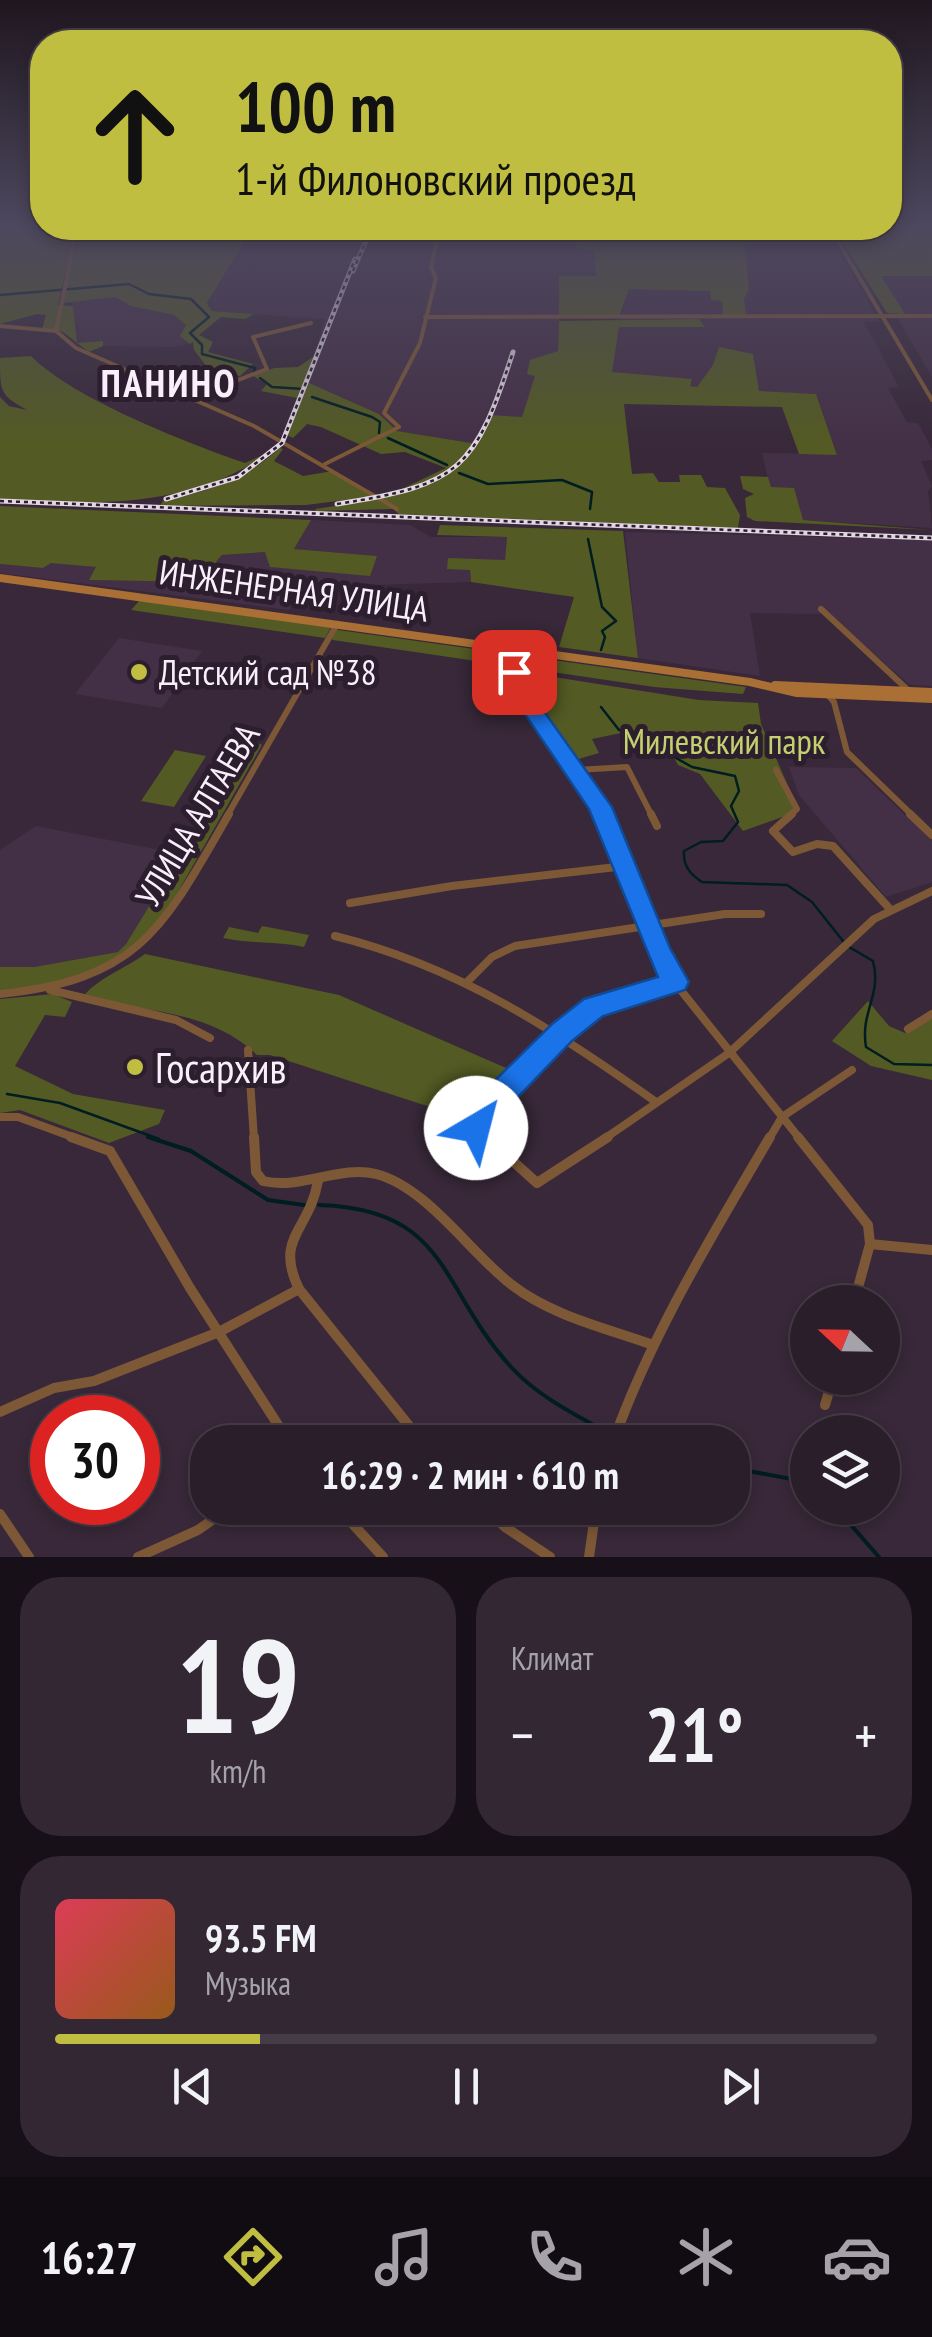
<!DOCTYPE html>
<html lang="ru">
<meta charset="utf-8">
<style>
:root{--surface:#2a1e2b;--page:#322733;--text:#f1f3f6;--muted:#a5a2a9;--line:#463c47;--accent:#c0be41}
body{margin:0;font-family:"PT Sans Narrow",sans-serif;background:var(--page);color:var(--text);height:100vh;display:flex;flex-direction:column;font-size:38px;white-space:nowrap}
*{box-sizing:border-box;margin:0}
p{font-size:32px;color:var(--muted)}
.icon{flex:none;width:55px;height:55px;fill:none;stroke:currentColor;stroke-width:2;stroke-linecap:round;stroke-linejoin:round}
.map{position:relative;height:1557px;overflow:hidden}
.panel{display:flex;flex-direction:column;gap:20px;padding:20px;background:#171018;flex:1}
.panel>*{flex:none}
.top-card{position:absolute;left:30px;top:30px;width:872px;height:210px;border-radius:40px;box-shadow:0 5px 15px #0003,0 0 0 2px var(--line);background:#c0be41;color:#111;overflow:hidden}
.needle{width:65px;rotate:292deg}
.buttons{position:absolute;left:790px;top:1285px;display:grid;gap:20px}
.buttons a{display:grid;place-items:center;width:110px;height:110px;border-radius:50%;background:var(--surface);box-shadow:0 5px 15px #0003,0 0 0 2px var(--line);font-size:50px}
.speed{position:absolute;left:30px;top:1395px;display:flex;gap:20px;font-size:50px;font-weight:700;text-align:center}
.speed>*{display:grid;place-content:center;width:130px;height:130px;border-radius:50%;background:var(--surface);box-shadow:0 5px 15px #0003,0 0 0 2px var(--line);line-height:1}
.speed .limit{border:15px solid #d22;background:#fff;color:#111}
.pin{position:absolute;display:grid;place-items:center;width:85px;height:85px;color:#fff;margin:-42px;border-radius:20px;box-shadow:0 5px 15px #0006}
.me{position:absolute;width:110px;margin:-55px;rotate:37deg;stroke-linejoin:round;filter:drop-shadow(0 0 8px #0008)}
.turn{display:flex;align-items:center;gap:35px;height:210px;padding:0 40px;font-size:45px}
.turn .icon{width:130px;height:130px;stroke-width:2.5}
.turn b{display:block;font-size:70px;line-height:85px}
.big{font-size:75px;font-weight:600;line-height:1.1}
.panel .tile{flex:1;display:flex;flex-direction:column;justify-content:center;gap:15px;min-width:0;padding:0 35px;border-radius:40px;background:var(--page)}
.panel .dial{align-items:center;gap:0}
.dial b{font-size:130px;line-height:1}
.song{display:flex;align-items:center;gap:30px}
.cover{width:120px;height:120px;border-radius:15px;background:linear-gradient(135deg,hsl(350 70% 55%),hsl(30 70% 35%))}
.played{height:10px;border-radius:5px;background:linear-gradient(90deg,var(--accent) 25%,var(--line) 25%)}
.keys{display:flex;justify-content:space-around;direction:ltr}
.heat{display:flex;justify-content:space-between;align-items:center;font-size:55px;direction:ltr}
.panel .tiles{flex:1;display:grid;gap:20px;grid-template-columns:1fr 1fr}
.tile:last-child{grid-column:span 2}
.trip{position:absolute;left:190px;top:1425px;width:560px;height:100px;border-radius:40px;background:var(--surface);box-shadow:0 5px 15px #0003,0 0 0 2px var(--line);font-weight:600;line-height:100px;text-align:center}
.tabs{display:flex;height:160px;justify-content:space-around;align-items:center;background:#110c11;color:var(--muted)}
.tabs .icon{width:70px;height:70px}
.tabs .selected{color:var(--accent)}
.tabs b{font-size:45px;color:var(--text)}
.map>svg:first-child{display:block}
.built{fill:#443046}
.green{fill:#535a23}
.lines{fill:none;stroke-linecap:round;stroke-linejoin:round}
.stream-far1{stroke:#001d21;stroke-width:2.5}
.stream{stroke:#001d21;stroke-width:4}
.street-far3{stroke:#7d5836;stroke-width:4}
.street-far2{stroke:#7d5836;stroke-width:6}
.street-far1{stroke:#7d5836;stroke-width:8}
.street{stroke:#7d5836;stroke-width:10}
.secondary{stroke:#a96f34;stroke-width:8}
.rail-casing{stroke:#e1d6e2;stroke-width:5}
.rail{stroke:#2d1e2f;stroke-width:2.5;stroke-dasharray:4;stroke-linecap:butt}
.route{fill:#1a73e8;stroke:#114b97;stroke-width:2.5}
.poi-dot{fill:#c0be41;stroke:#2d1e2f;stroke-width:4}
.labels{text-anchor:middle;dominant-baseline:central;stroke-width:10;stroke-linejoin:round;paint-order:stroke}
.street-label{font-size:35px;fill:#f9effa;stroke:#2d1e2f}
.poi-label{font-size:35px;fill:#f9effa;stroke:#2d1e2f;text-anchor:start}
.park-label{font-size:35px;fill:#c3d06e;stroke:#2d1e2f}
.far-district-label{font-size:38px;font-weight:bold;letter-spacing:2.5px;fill:#f9effa;stroke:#2d1e2f}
.near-poi-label{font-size:42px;fill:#f9effa;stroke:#2d1e2f;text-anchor:start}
</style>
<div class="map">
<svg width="932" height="1557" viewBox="0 0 932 1557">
<rect width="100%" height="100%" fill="#382839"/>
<!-- built -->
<g class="built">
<polygon points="254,228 546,228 547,236 575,236 594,250 596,277 560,277 558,352 536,376 522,418 476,444 397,431 379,414 307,382 325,319 212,311 208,303"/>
<polygon points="755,230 805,230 813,238 831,238 879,321 864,322 899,387 888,388 907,422 918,423 932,449 932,460 921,461 932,486 928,491 932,528 802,520 770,487 762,453 837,454 816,394 759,392 713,365 697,387 689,386 691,379 611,373 619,327 704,326 699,319 619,320 629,289 704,289 745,315 744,299 749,288 744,234"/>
<polygon points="880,275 932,276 932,377 895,314 904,314"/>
<polygon points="115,297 131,306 174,315 186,325 190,344 174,347 103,346 102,341 77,344 72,301"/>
<polygon points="311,520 410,525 431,537 507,537 505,560 470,570 471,582 306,587 289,610 0,573 0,564 43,568 51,562 97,567 90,580 199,582 222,555 265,552 370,575 376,556 294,549"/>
<polygon points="625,532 932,540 932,686 910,685 828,614 750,613 760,676 638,658"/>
<polygon points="119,638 202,651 162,708 75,694"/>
<polygon points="789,767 856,768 932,841 932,882 886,897 799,795"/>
<polygon points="36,826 181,854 126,944 118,952 33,967 0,967 0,850"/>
</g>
<!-- green -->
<g class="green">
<polygon points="0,227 76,228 58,305 73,306 77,343 103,341 103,346 89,352 63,332 42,329 46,315 37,314 0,324"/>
<polygon points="932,227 932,276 881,276 905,314 887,313 834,228"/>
<polygon points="80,228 253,228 207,303 212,311 254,314 245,319 221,317 199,335 213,342 208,352 253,364 240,376 208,368 194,350 193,342 190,344 180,336 186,325 174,315 131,306 115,297 63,303"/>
<polygon points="546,228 824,228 831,238 813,238 805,230 744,234 749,289 744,299 746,315 723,315 722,301 711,300 710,291 629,289 619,317 559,317 559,276 596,276 594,251 577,249 574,236 547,236"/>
<polygon points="699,319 705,327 619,327 612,372 692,379 690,386 697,387 713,365 719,347 753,354 759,391 816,394 837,455 799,454 782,407 624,404 632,474 653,473 659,482 680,482 679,475 701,475 707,487 725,488 740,515 738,528 399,514 393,509 316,511 315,509 381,499 452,465 446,468 405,452 381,454 321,427 307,424 293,438 285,434 297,398 261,391 267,384 253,376 274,368 298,367 313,357 307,382 379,414 397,431 477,444 490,415 522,417 535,376 527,374 530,360 558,351 559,321"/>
<path d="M 31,356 C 72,398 187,443 245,463 L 270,452 C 188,510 96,504 0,500 L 0,397 L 9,406 L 27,410 C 0,395 0,392 0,358 Z"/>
<path d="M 280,448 L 283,449 L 274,461 L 303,476 L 333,471 L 377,496 L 306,505 L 160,506 L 163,501 C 208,492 245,479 280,448 Z"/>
<polygon points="740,476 768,477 771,487 794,488 803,520 932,530 755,521 747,517 745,498 754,494 743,489"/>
<polygon points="0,506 311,520 294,549 377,556 370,576 270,567 265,552 222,555 199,582 89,580 96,567 51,563 43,568 0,564"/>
<polygon points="440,525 623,531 638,658 559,647 574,597 471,582 470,570 447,569 448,558 505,560 507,537 437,535"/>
<polygon points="140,600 331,627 325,638 131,610"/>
<polygon points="334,630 338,630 746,687 743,694 654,687 333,640 330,637"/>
<polygon points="510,670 699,700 758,703 761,724 799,811 743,831 700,774 678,765 665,740 621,733 592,739 599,753 575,760 521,680"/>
<polygon points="257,743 262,745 167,911 151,931 92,975 0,993 0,967 34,967 118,952 126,944 181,854 189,855"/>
<polygon points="175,750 206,756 174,807 141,801"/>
<path d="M 262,926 L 309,935 L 304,947 C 276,941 250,944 223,938 L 229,927 L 258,933 Z"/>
<path d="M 145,954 L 339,995 L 515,1072 L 464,1118 L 270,1055 L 257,1055 C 212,1011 142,1010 82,999 C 92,981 126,968 145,954 Z"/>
<polygon points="53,994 72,1002 65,1017 45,1015 15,1066 73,1094 165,1110 159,1124 109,1143 20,1110 0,1113 0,999"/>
<polygon points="868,1001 889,1026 905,1033 932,1017 932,1080 871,1066 832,1041"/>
</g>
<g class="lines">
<!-- stream-far1 -->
<g class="stream-far1">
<polyline points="0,295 129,284 149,294 191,299 209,317 190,333 202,345 202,354 255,368 254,372"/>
<polyline points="260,378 272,387 304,389"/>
<polyline points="312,397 372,417 380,422 379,433"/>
<polyline points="388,438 447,465"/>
<polyline points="459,473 488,484 562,480 592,492 590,509"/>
<polyline points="588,539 602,607 616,621 602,631 605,637 601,650"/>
<path d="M 601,707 L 619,730 L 664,737 L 678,749 L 676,758 L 692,767 L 735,776 L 739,791 L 731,806 L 738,822 L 723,841 L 701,842 L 684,851 C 683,866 690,874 702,882 L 787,885 L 812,902 L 843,941"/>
<path d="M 849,947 L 873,961 C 882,996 860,1011 866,1047 L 894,1064 L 932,1065"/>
<polyline points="7,1094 60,1103 159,1139"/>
</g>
<!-- stream -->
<g class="stream">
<polyline points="148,1137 191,1151 268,1200 304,1205"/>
<path d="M 319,1205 C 450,1209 439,1289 512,1368 C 537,1395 570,1412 601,1429"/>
<polyline points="732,1468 808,1482"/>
<polyline points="836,1508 879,1557"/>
</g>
<!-- street-far3 -->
<g class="street-far3">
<polyline points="77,228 56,331 76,348 254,426 397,509"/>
<polyline points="830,228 932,400"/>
<polyline points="425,317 932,316"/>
<polyline points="0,326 56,331"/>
<polyline points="189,399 267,369 253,337 311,323"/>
<polyline points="325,464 399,427 384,413 420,343 436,278 431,268 439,228"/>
</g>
<!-- street-far2 -->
<g class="street-far2">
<polyline points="821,609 908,690"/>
<polyline points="515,670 511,677 516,687 604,816"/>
<polyline points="828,695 834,702 847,752 913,816"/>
<polyline points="577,770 627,767 652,816"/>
<polyline points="776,770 797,809 789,816"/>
<polyline points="227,816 337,624"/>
</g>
<!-- street-far1 -->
<g class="street-far1">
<polyline points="603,814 667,973 800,1139"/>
<polyline points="651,814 657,826"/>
<polyline points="792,814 773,831 793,852 817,844 833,846 889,908"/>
<polyline points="910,814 932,835"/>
<polyline points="350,903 452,886 625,866"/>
<path d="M 335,936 C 457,966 555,1030 656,1102"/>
<polyline points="467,982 492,957 515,946 725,914 761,914"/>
<polyline points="50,990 176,1020 210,1038"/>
<path d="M 0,994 C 141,979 163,928 229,814"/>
<polyline points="908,1029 932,1014"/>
<polyline points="248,1050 254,1139"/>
<polyline points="0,1117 18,1117 78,1139"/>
<polyline points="488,1139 476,1128 477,1119 562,1033 594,1007 675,983"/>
<polyline points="604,1139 729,1053 874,919 932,891"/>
<polyline points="769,1139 782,1117 852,1070"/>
</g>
<!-- street -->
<g class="street">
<polyline points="71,1137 110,1151 190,1288 289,1442"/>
<path d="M 254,1137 L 256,1172 L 263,1181 C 302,1190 339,1165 376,1174 C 427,1187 471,1254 512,1285 C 552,1316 606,1328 653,1345"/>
<polyline points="486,1137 537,1183 608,1137"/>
<polyline points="798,1137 868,1225 870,1244 932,1250"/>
<path d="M 318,1181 C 309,1232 274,1237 299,1289 L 422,1442"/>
<polyline points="854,1302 870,1244"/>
<polyline points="825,1405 833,1378"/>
<polyline points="0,1412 54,1388 94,1381 219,1332 299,1289"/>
<path d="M 613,1442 C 652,1333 712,1236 770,1137"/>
<polyline points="338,1508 383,1557"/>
<polyline points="486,1508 505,1527 550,1557"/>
<polyline points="0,1514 29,1557"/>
<polyline points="138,1557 198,1530 229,1508"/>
<polyline points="589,1557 596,1508"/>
</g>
<!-- secondary -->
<g class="secondary">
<polyline points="0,578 750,682 797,693 932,699"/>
<polyline points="775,685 932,692"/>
</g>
<defs>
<g id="rail">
<polyline points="353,271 370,231"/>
<polyline points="166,499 238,477 282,443 355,259"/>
<polyline points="0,501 932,538"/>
<path d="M 337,504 C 461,485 475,469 513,352"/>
</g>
</defs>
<!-- rail casing -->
<use href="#rail" class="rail-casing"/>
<!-- rail -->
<use href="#rail" class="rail"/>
</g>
<!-- sky -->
<linearGradient id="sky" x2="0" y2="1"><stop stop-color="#1f161f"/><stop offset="0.51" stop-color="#4d485f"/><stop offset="1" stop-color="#4d485f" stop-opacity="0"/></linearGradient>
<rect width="932" height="445" fill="url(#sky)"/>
<!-- route -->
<polygon class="route" points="514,665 524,672 521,677 526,686 612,807 670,948 689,982 685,990 603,1016 572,1041 492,1124 487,1138 476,1142 466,1138 461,1128 466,1109 552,1024 584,999 658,977 589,809 500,677 507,667"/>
<!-- markers -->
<g class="poi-dot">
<circle cx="139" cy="672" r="10"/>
<circle cx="135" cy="1067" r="10"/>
</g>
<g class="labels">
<!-- street labels -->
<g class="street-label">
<text transform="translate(294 590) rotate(8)">ИНЖЕНЕРНАЯ УЛИЦА</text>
<text transform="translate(197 815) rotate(-59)">УЛИЦА АЛТАЕВА</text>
</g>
<!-- poi labels -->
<g class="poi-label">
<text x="159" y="672">Детский сад №38</text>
</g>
<!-- park labels -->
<g class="park-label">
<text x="724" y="741">Милевский парк</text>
</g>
<!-- far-district labels -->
<g class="far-district-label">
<text x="169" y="382">ПАНИНО</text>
</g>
<!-- near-poi labels -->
<g class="near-poi-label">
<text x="155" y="1067">Госархив</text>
</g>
</g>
</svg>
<div class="buttons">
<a><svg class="needle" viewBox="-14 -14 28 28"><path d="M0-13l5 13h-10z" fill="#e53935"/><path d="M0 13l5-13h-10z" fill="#a5a2a9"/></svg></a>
<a><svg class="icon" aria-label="layers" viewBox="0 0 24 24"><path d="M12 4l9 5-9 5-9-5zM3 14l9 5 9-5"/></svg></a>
</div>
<div class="speed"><div class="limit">30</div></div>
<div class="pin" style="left:514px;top:672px;background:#d93025"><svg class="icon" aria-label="arrive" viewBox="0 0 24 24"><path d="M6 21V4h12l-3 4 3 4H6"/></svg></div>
<svg class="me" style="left:476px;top:1128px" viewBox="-20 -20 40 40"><circle r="19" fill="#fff"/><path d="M0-13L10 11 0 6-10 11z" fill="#1a73e8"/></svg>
<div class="trip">16:29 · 2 мин · 610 m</div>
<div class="top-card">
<div class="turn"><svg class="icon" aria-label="ahead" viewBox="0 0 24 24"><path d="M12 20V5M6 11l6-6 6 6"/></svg><div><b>100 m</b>1-й Филоновский проезд</div></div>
</div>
</div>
<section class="panel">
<div class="tiles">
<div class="tile dial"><b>19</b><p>km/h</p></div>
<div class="tile"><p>Климат</p>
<div class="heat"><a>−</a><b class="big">21°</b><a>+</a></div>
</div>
<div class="tile">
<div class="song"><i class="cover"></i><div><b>93.5 FM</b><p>Музыка</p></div></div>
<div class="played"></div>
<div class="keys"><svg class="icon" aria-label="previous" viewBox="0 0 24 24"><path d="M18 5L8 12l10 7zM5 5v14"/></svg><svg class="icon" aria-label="pause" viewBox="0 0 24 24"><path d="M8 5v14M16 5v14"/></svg><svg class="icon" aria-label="next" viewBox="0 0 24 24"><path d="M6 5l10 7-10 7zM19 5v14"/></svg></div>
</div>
</div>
</section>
<nav class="tabs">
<b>16:27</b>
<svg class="icon selected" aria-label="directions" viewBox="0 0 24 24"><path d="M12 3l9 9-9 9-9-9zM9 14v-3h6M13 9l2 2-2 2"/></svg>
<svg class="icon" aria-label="music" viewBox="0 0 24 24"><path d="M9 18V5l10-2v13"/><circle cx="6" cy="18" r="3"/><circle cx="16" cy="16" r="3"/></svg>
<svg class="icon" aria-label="phone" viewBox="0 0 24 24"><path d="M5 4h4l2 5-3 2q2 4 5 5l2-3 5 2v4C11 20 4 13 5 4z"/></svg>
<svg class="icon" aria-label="climate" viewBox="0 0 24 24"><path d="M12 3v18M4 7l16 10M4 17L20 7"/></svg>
<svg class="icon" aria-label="car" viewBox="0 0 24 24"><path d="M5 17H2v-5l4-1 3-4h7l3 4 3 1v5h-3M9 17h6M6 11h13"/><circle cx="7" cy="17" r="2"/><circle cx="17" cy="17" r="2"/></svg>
</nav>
